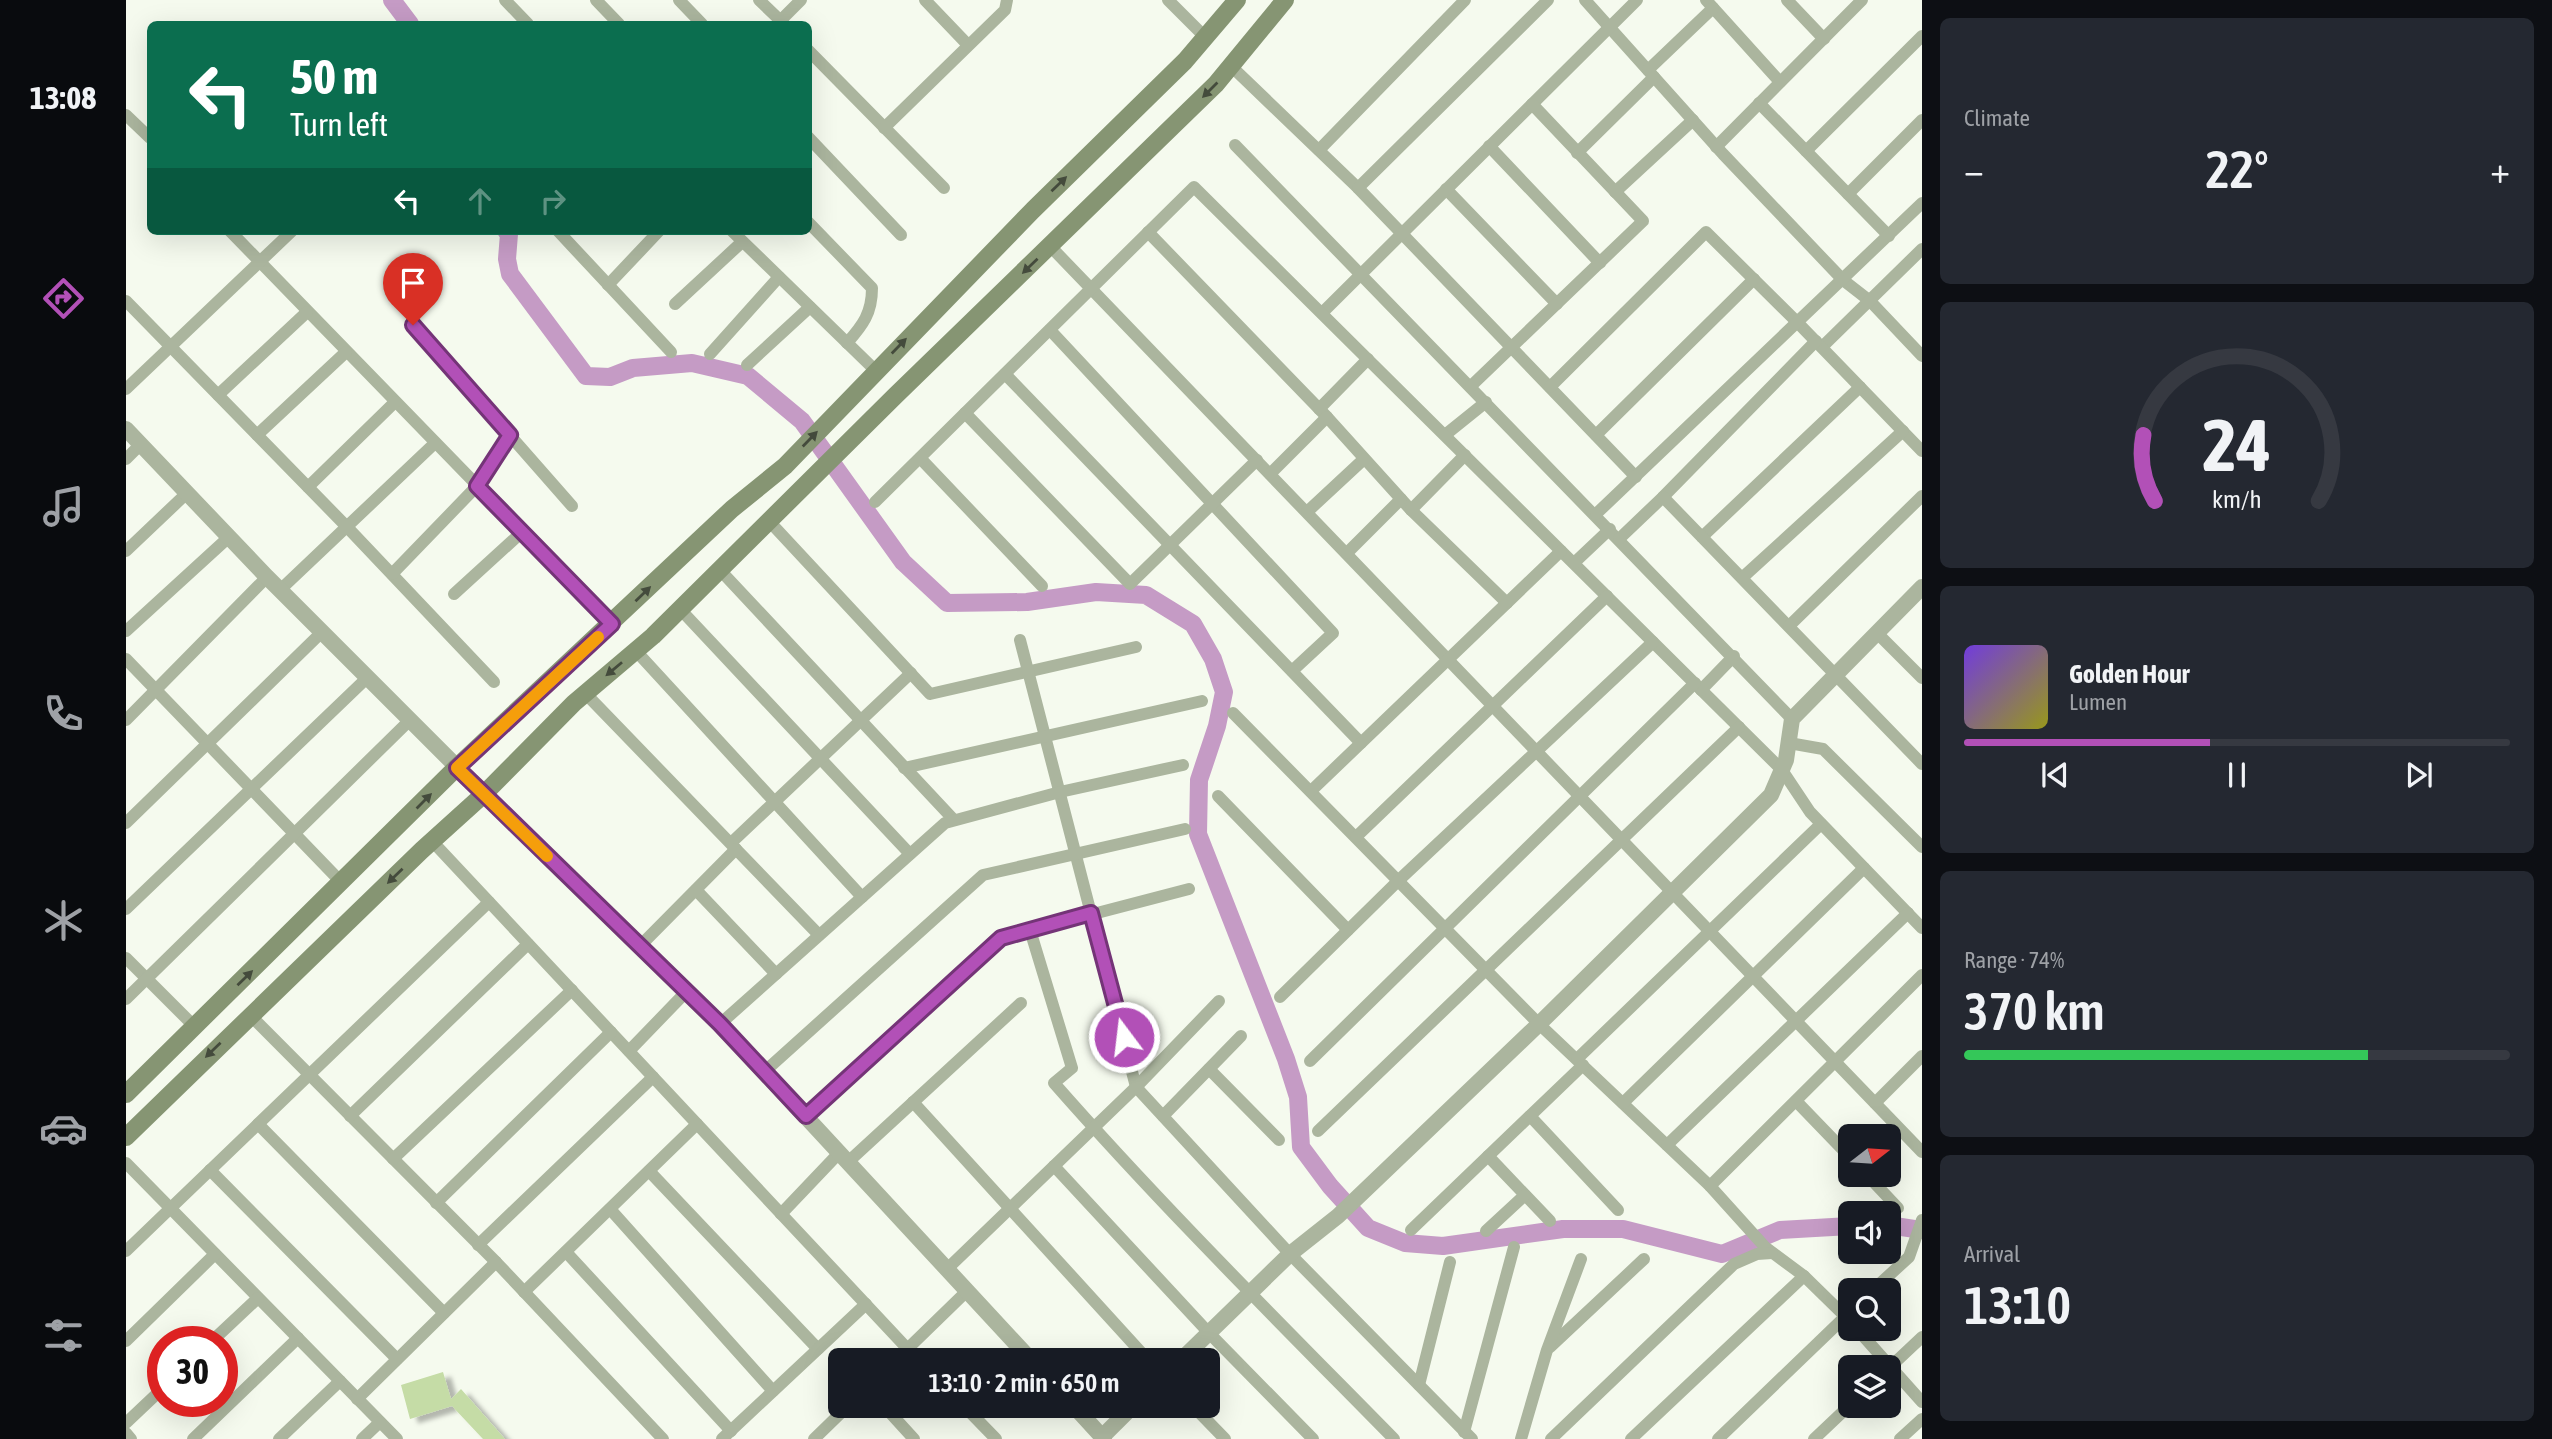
<!DOCTYPE html>
<meta charset="utf-8">
<style>
:root{--surface:#171b24;--page:#242831;--text:#f1f3f6;--muted:#9ea1a6;--line:#363941;--accent:#b250b7}
body{margin:0;font-family:"Asap Condensed",sans-serif;background:var(--page);color:var(--text);height:100vh;display:flex;flex-direction:column;font-size:26px;white-space:nowrap}
*{box-sizing:border-box;margin:0}
p{font-size:23px;color:var(--muted)}
.icon{flex:none;width:38px;height:38px;fill:none;stroke:currentColor;stroke-width:2;stroke-linecap:round;stroke-linejoin:round}
.map{position:relative;flex:1;overflow:hidden}
.drawer{display:flex;flex-direction:column;gap:18px;padding:18px;background:#0d0f14;width:630px}
.drawer>*{flex:none}
.hud{position:absolute;left:21px;top:21px;width:665px;height:214px;border-radius:10px;box-shadow:0 7px 28px #0002;background:#0b6e4f;color:#fff;overflow:hidden}
.needle{width:46px;rotate:73deg}
.fabs{position:absolute;left:1712px;top:1124px;display:grid;gap:14px}
.fabs a{display:grid;place-items:center;width:63px;height:63px;border-radius:10px;background:var(--surface);box-shadow:0 7px 28px #0002;font-size:35px}
.speed{position:absolute;left:21px;top:1326px;display:flex;gap:14px;font-size:35px;font-weight:700;text-align:center}
.speed>*{display:grid;place-content:center;width:91px;height:91px;border-radius:50%;background:var(--surface);box-shadow:0 7px 28px #0002;line-height:1}
.speed .limit{border:10px solid #d22;background:#fff;color:#111}
.pin{position:absolute;display:grid;place-items:center;width:60px;height:60px;color:#fff;margin:-72px -30px;border-radius:50% 50% 50% 0;rotate:-45deg;box-shadow:0 0 7px #0007}
.pin .icon{rotate:45deg}
.me{position:absolute;width:77px;margin:-38px;rotate:345deg;stroke-linejoin:round;filter:drop-shadow(0 0 5px #0008)}
.turn{display:flex;align-items:center;gap:24px;height:147px;padding:0 28px;font-size:32px}
.turn .icon{width:91px;height:91px;stroke-width:2.5}
.turn b{display:block;font-size:49px;line-height:60px}
.lanes{display:flex;align-items:center;height:66px;padding:0 28px;background:#0003;justify-content:center;gap:35px;direction:ltr}
.lanes .off{opacity:.35}
.big{font-size:52px;font-weight:600;line-height:1.1}
.drawer .card{flex:1;display:flex;flex-direction:column;justify-content:center;gap:10px;min-width:0;padding:0 24px;border-radius:10px;background:var(--page)}
.drawer .dial{align-items:center;gap:0}
.dial svg{height:182px;overflow:visible;fill:none;stroke:var(--line);stroke-width:7;stroke-linecap:round;text-anchor:middle}
.dial text{fill:var(--text);stroke:none}
.song{display:flex;align-items:center;gap:21px}
.cover{width:84px;height:84px;border-radius:10px;background:linear-gradient(135deg,hsl(260 70% 55%),hsl(60 70% 35%))}
.played{height:7px;border-radius:4px;background:linear-gradient(90deg,var(--accent) 45%,var(--line) 45%)}
.keys{display:flex;justify-content:space-around;direction:ltr}
.heat{display:flex;justify-content:space-between;align-items:center;font-size:38px;direction:ltr}
.charge{height:10px;border-radius:5px;background:linear-gradient(90deg,#34c759 74%,var(--line) 0)}
.trip{position:absolute;left:702px;top:1348px;width:392px;height:70px;border-radius:10px;background:var(--surface);box-shadow:0 7px 28px #0002;font-weight:600;line-height:70px;text-align:center}
main{display:flex;flex:1;min-height:0}
.menu{display:flex;flex-direction:column;width:126px;justify-content:space-around;align-items:center;background:#090b0e;color:var(--muted)}
.menu .icon{width:49px;height:49px}
.menu .selected{color:var(--accent)}
.menu b{font-size:32px;color:var(--text)}
.map>svg:first-child{display:block}
.lines{fill:none;stroke-linecap:round;stroke-linejoin:round}
.canal{stroke:#c59bc5;stroke-width:18}
.building{fill:#c5dca6;filter:url(#shadow)}
.minor{stroke:#abb59e;stroke-width:12}
.tertiary{stroke:#abb59e;stroke-width:16}
.secondary{stroke:#869573;stroke-width:18}
.oneway{fill:#444b3c}
.route-casing{stroke:#743477;stroke-width:18}
.route{stroke:#b250b7;stroke-width:12}
.slow{stroke:#f59e0b;stroke-width:12}
</style>
<main>
<nav class="menu">
<b>13:08</b>
<svg class="icon selected" aria-label="directions" viewBox="0 0 24 24"><path d="M12 3l9 9-9 9-9-9zM9 14v-3h6M13 9l2 2-2 2"/></svg>
<svg class="icon" aria-label="music" viewBox="0 0 24 24"><path d="M9 18V5l10-2v13"/><circle cx="6" cy="18" r="3"/><circle cx="16" cy="16" r="3"/></svg>
<svg class="icon" aria-label="phone" viewBox="0 0 24 24"><path d="M5 4h4l2 5-3 2q2 4 5 5l2-3 5 2v4C11 20 4 13 5 4z"/></svg>
<svg class="icon" aria-label="climate" viewBox="0 0 24 24"><path d="M12 3v18M4 7l16 10M4 17L20 7"/></svg>
<svg class="icon" aria-label="car" viewBox="0 0 24 24"><path d="M5 17H2v-5l4-1 3-4h7l3 4 3 1v5h-3M9 17h6M6 11h13"/><circle cx="7" cy="17" r="2"/><circle cx="17" cy="17" r="2"/></svg>
<svg class="icon" aria-label="filters" viewBox="0 0 24 24"><path d="M4 7h16M4 17h16"/><circle cx="9" cy="7" r="2"/><circle cx="15" cy="17" r="2"/></svg>
</nav>
<div class="map">
<svg width="1796" height="1439" viewBox="0 0 1796 1439">
<defs>
<filter id="shadow"><feDropShadow dx="8" dy="4.5" stdDeviation="2" flood-color="#0004"/></filter>
</defs>
<rect width="100%" height="100%" fill="#f5faee"/>
<g class="lines">
<!-- canal -->
<g class="canal">
<polyline points="266,0 284,24"/>
<polyline points="380,231 383,234 381,259 384,274 460,376 484,377 507,368 566,363 622,376 676,421 777,562 821,603 901,602 970,592 1020,595 1067,624 1087,659 1098,692 1091,726 1073,780 1072,834 1160,1059 1172,1097 1175,1147 1204,1186 1242,1228 1279,1243 1317,1246 1437,1229 1497,1229 1596,1254 1654,1230 1724,1226"/>
<polyline points="1762,1225 1796,1230"/>
</g>
</g>
<!-- building -->
<polygon class="building" points="317,1372 325,1399 335,1389 379,1439 357,1439 326,1406 284,1419 275,1385"/>
<g class="lines">
<!-- minor -->
<g class="minor">
<polyline points="379,0 402,24"/>
<polyline points="470,0 493,24"/>
<polyline points="553,0 576,24"/>
<polyline points="633,0 658,24"/>
<polyline points="799,0 842,45"/>
<polyline points="1042,0 1079,37"/>
<polyline points="1459,0 1597,154 1717,280 1744,301 1796,356"/>
<polyline points="1580,0 1654,82"/>
<polyline points="1661,0 1698,39"/>
<polyline points="651,24 675,0"/>
<polyline points="682,50 818,188"/>
<polyline points="1105,66 1232,188 1422,0"/>
<polyline points="1522,70 1587,8"/>
<polyline points="1633,103 1763,236"/>
<polyline points="0,115 24,138"/>
<polyline points="758,128 879,10 881,0"/>
<polyline points="682,137 775,235"/>
<polyline points="1109,145 1666,719"/>
<polyline points="1363,146 1474,263"/>
<polyline points="1590,147 1736,0"/>
<polyline points="1193,150 1339,0"/>
<polyline points="1680,151 1796,36"/>
<polyline points="1451,153 1528,77"/>
<polyline points="1232,188 1510,477"/>
<polyline points="1320,189 1431,304"/>
<polyline points="1489,192 1567,120"/>
<polyline points="1722,194 1796,120"/>
<path d="M 682,222 L 746,288 C 746,313 737,325 721,343"/>
<polyline points="104,231 486,624"/>
<polyline points="432,231 545,352"/>
<polyline points="606,231 749,370"/>
<polyline points="1022,232 1201,417 1285,510 1381,603"/>
<polyline points="924,246 1796,1152"/>
<polyline points="482,285 533,231"/>
<polyline points="0,301 221,527 368,682"/>
<polyline points="549,304 616,242"/>
<polyline points="1196,313 1511,0"/>
<polyline points="287,325 446,506"/>
<polyline points="924,330 1207,633 1166,671"/>
<polyline points="1696,347 1796,249"/>
<polyline points="584,354 653,277"/>
<polyline points="621,365 684,307"/>
<polyline points="879,374 1235,743"/>
<polyline points="1345,386 1517,221 1406,104"/>
<polyline points="1424,387 1580,232 1672,323 1796,451"/>
<polyline points="0,389 166,231"/>
<polyline points="92,395 181,312"/>
<polyline points="1193,409 1242,359"/>
<polyline points="839,413 1004,584 1131,460"/>
<polyline points="131,435 220,352"/>
<polyline points="1319,435 1360,402"/>
<polyline points="1470,435 1628,279"/>
<polyline points="794,458 916,586"/>
<polyline points="0,459 14,445"/>
<polyline points="1144,474 1201,417"/>
<polyline points="182,487 269,402"/>
<polyline points="1537,497 1690,341"/>
<polyline points="749,502 1068,187 1656,770 1684,812 1796,928"/>
<polyline points="1285,510 1339,455"/>
<polyline points="1181,512 1238,459"/>
<polyline points="1470,514 1796,203"/>
<polyline points="643,521 804,694 1010,647"/>
<polyline points="1576,537 1734,387"/>
<polyline points="1493,539 1537,497 1796,764"/>
<polyline points="0,551 61,493"/>
<polyline points="1221,553 1275,499"/>
<polyline points="1448,563 1484,529"/>
<polyline points="594,570 828,820"/>
<polyline points="266,574 351,486 384,435"/>
<polyline points="1616,578 1777,431"/>
<polyline points="154,590 309,443"/>
<polyline points="328,594 396,532"/>
<polyline points="554,609 784,854"/>
<polyline points="1663,626 1796,496"/>
<polyline points="0,631 103,537"/>
<polyline points="1751,633 1796,678"/>
<polyline points="894,640 1010,1087 1164,1254 1346,1439"/>
<polyline points="510,651 736,897"/>
<polyline points="0,659 216,883"/>
<polyline points="1575,690 1608,656"/>
<polyline points="459,693 693,935"/>
<polyline points="1107,713 1413,1024 1584,1186 1639,1247 1678,1276 1724,1321"/>
<polyline points="0,720 141,577"/>
<polyline points="1663,743 1697,749 1796,847"/>
<polyline points="778,768 1076,701"/>
<polyline points="1185,791 1435,551"/>
<polyline points="1092,796 1222,930"/>
<polyline points="0,823 196,632"/>
<polyline points="1230,837 1481,596"/>
<polyline points="306,841 792,1360"/>
<polyline points="605,843 785,673"/>
<polyline points="570,890 650,974"/>
<polyline points="0,909 242,677"/>
<path d="M 904,930 L 946,1068 L 928,1083 C 1036,1206 1153,1322 1268,1439"/>
<polyline points="514,946 610,849"/>
<polyline points="0,958 69,1027"/>
<polyline points="1154,997 1273,880 1527,642"/>
<polyline points="0,999 284,720"/>
<polyline points="124,1015 370,1262 537,1439"/>
<polyline points="594,1024 819,823 934,792 1057,765"/>
<polyline points="503,1051 561,991"/>
<polyline points="1451,1059 1695,824"/>
<polyline points="1184,1061 1569,683"/>
<polyline points="1083,1069 1153,1140"/>
<polyline points="638,1072 857,875 1059,829"/>
<polyline points="1670,1101 1724,1157"/>
<polyline points="787,1102 1022,1360"/>
<polyline points="1497,1103 1738,868"/>
<polyline points="1749,1103 1796,1056"/>
<polyline points="224,1116 402,944"/>
<polyline points="680,1116 875,938 1063,889"/>
<polyline points="1037,1116 1115,1036"/>
<polyline points="1404,1116 1492,1210"/>
<polyline points="132,1124 318,1313"/>
<polyline points="1192,1131 1613,727"/>
<polyline points="1541,1145 1782,913"/>
<polyline points="1362,1156 1424,1221"/>
<polyline points="267,1159 446,990"/>
<polyline points="722,1162 895,1003"/>
<polyline points="0,1163 271,1439"/>
<polyline points="928,1166 1083,1333 1187,1439"/>
<polyline points="84,1170 271,1359"/>
<polyline points="523,1171 692,1349"/>
<polyline points="1740,1174 1772,1208"/>
<polyline points="1584,1186 1796,975"/>
<polyline points="310,1203 485,1032"/>
<polyline points="484,1209 647,1391"/>
<polyline points="655,1214 713,1153"/>
<polyline points="1285,1230 1457,1065"/>
<polyline points="1360,1231 1399,1195"/>
<polyline points="352,1245 527,1077"/>
<polyline points="0,1251 363,902"/>
<polyline points="440,1252 605,1431"/>
<polyline points="821,1269 1010,1087 1093,1001"/>
<polyline points="1747,1290 1783,1257 1796,1220"/>
<polyline points="398,1292 571,1124"/>
<polyline points="1730,1328 1796,1402"/>
<polyline points="0,1341 89,1254"/>
<polyline points="85,1342 132,1298"/>
<polyline points="1424,1347 1518,1259"/>
<polyline points="770,1360 841,1291"/>
<polyline points="1762,1369 1796,1337"/>
<polyline points="1293,1385 1324,1262"/>
<polyline points="231,1399 370,1262"/>
<polyline points="757,1405 788,1439"/>
<polyline points="837,1405 870,1439"/>
<polyline points="1066,1405 1099,1439"/>
<polyline points="0,1423 37,1388"/>
<polyline points="1338,1432 1388,1247"/>
<polyline points="0,1433 5,1439"/>
<polyline points="67,1439 172,1338"/>
<polyline points="153,1439 214,1381"/>
<polyline points="236,1439 254,1422"/>
<polyline points="596,1439 740,1304"/>
<polyline points="688,1439 723,1405"/>
<polyline points="1395,1439 1421,1350 1455,1259"/>
<polyline points="1425,1439 1608,1264 1631,1254 1646,1253"/>
<polyline points="1505,1439 1678,1276"/>
<polyline points="1592,1439 1724,1312"/>
<polyline points="1688,1439 1724,1405"/>
<polyline points="1774,1439 1796,1419"/>
</g>
<!-- tertiary -->
<g class="tertiary">
<polyline points="0,429 141,577 358,794 594,1024 905,1360"/>
<polyline points="1055,1360 1164,1254 1212,1216 1413,1024 1645,795 1660,760 1666,719 1796,587"/>
<polyline points="947,1405 978,1439"/>
<polyline points="976,1437 1008,1405"/>
</g>
<!-- secondary -->
<g class="secondary">
<polyline points="0,1094 331,767 606,509 659,466 907,210 1059,61 1111,0"/>
<polyline points="0,1137 296,850 358,794 448,703 527,636 769,396 1090,84 1159,0"/>
</g>
</g>
<!-- one-way arrows -->
<defs><path id="oneway-solid" d="M-6-.8H1V-3.2L6.5 0L1 3.2V.8H-6Z" transform="scale(1.75)"/></defs>
<g class="oneway">
<use href="#oneway-solid" transform="translate(1084 90) rotate(135)"/>
<use href="#oneway-solid" transform="translate(933 184) rotate(-44)"/>
<use href="#oneway-solid" transform="translate(904 266) rotate(136)"/>
<use href="#oneway-solid" transform="translate(773 346) rotate(-46)"/>
<use href="#oneway-solid" transform="translate(684 439) rotate(-46)"/>
<use href="#oneway-solid" transform="translate(517 594) rotate(-44)"/>
<use href="#oneway-solid" transform="translate(488 669) rotate(140)"/>
<use href="#oneway-solid" transform="translate(298 801) rotate(-45)"/>
<use href="#oneway-solid" transform="translate(269 876) rotate(136)"/>
<use href="#oneway-solid" transform="translate(119 978) rotate(-44)"/>
<use href="#oneway-solid" transform="translate(87 1050) rotate(136)"/>
</g>
<g class="lines">
<defs>
<polyline id="route" points="287,325 384,435 351,486 486,624 331,768 358,794 594,1024 680,1116 875,938 965,913 998,1037"/>
</defs>
<!-- route casing -->
<use href="#route" class="route-casing"/>
<!-- route -->
<use href="#route" class="route"/>
<!-- slow -->
<polyline class="slow" points="421,856 331,768 472,637"/>
</g>
</svg>
<div class="fabs">
<a><svg class="needle" viewBox="-14 -14 28 28"><path d="M0-13l5 13h-10z" fill="#e53935"/><path d="M0 13l5-13h-10z" fill="#9ea1a6"/></svg></a>
<a><svg class="icon" aria-label="sound" viewBox="0 0 24 24"><path d="M4 9h4l5-4v14l-5-4H4zM17 9q2 3 0 6"/></svg></a>
<a><svg class="icon" aria-label="search" viewBox="0 0 24 24"><circle cx="10" cy="10" r="6"/><path d="M15 15l6 6"/></svg></a>
<a><svg class="icon" aria-label="layers" viewBox="0 0 24 24"><path d="M12 4l9 5-9 5-9-5zM3 14l9 5 9-5"/></svg></a>
</div>
<div class="speed"><div class="limit">30</div></div>
<div class="pin" style="left:287px;top:325px;background:#d93025"><svg class="icon" aria-label="arrive" viewBox="0 0 24 24"><path d="M6 21V4h12l-3 4 3 4H6"/></svg></div>
<svg class="me" style="left:998px;top:1037px" viewBox="-20 -20 40 40"><circle r="17" fill="#b250b7" stroke="#fff" stroke-width="3"/><path d="M0-11L8 9 0 5-8 9z" fill="#fff"/></svg>
<div class="trip">13:10 · 2 min · 650 m</div>
<div class="hud">
<div class="turn"><svg class="icon" aria-label="left" viewBox="0 0 24 24"><path d="M17 20v-9H6M10 6l-5 5 5 5"/></svg><div><b>50 m</b>Turn left</div></div>
<div class="lanes"><svg class="icon" aria-label="left" viewBox="0 0 24 24"><path d="M17 20v-9H6M10 6l-5 5 5 5"/></svg><svg class="icon off" aria-label="ahead" viewBox="0 0 24 24"><path d="M12 20V5M6 11l6-6 6 6"/></svg><svg class="icon off" aria-label="right" viewBox="0 0 24 24"><path d="M7 20v-9h11M14 6l5 5-5 5"/></svg></div>
</div>
</div>
<section class="drawer">
<div class="card"><p>Climate</p>
<div class="heat"><a>−</a><b class="big">22°</b><a>+</a></div>
</div>
<div class="card dial"><svg viewBox="0 0 100 80">
<path d="M14 69A42 42 0 1 1 86 69"/>
<path d="M14 69A42 42 0 0 1 9 40" stroke="#b250b7"/>
<text x="50" y="56" font-size="32" font-weight="700">24</text>
<text x="50" y="72" font-size="11">km/h</text>
</svg></div>
<div class="card">
<div class="song"><i class="cover"></i><div><b>Golden Hour</b><p>Lumen</p></div></div>
<div class="played"></div>
<div class="keys"><svg class="icon" aria-label="previous" viewBox="0 0 24 24"><path d="M18 5L8 12l10 7zM5 5v14"/></svg><svg class="icon" aria-label="pause" viewBox="0 0 24 24"><path d="M8 5v14M16 5v14"/></svg><svg class="icon" aria-label="next" viewBox="0 0 24 24"><path d="M6 5l10 7-10 7zM19 5v14"/></svg></div>
</div>
<div class="card"><p>Range · 74%</p><b class="big">370 km</b><div class="charge"></div></div>
<div class="card"><p>Arrival</p><b class="big">13:10</b></div>
</section>
</main>
